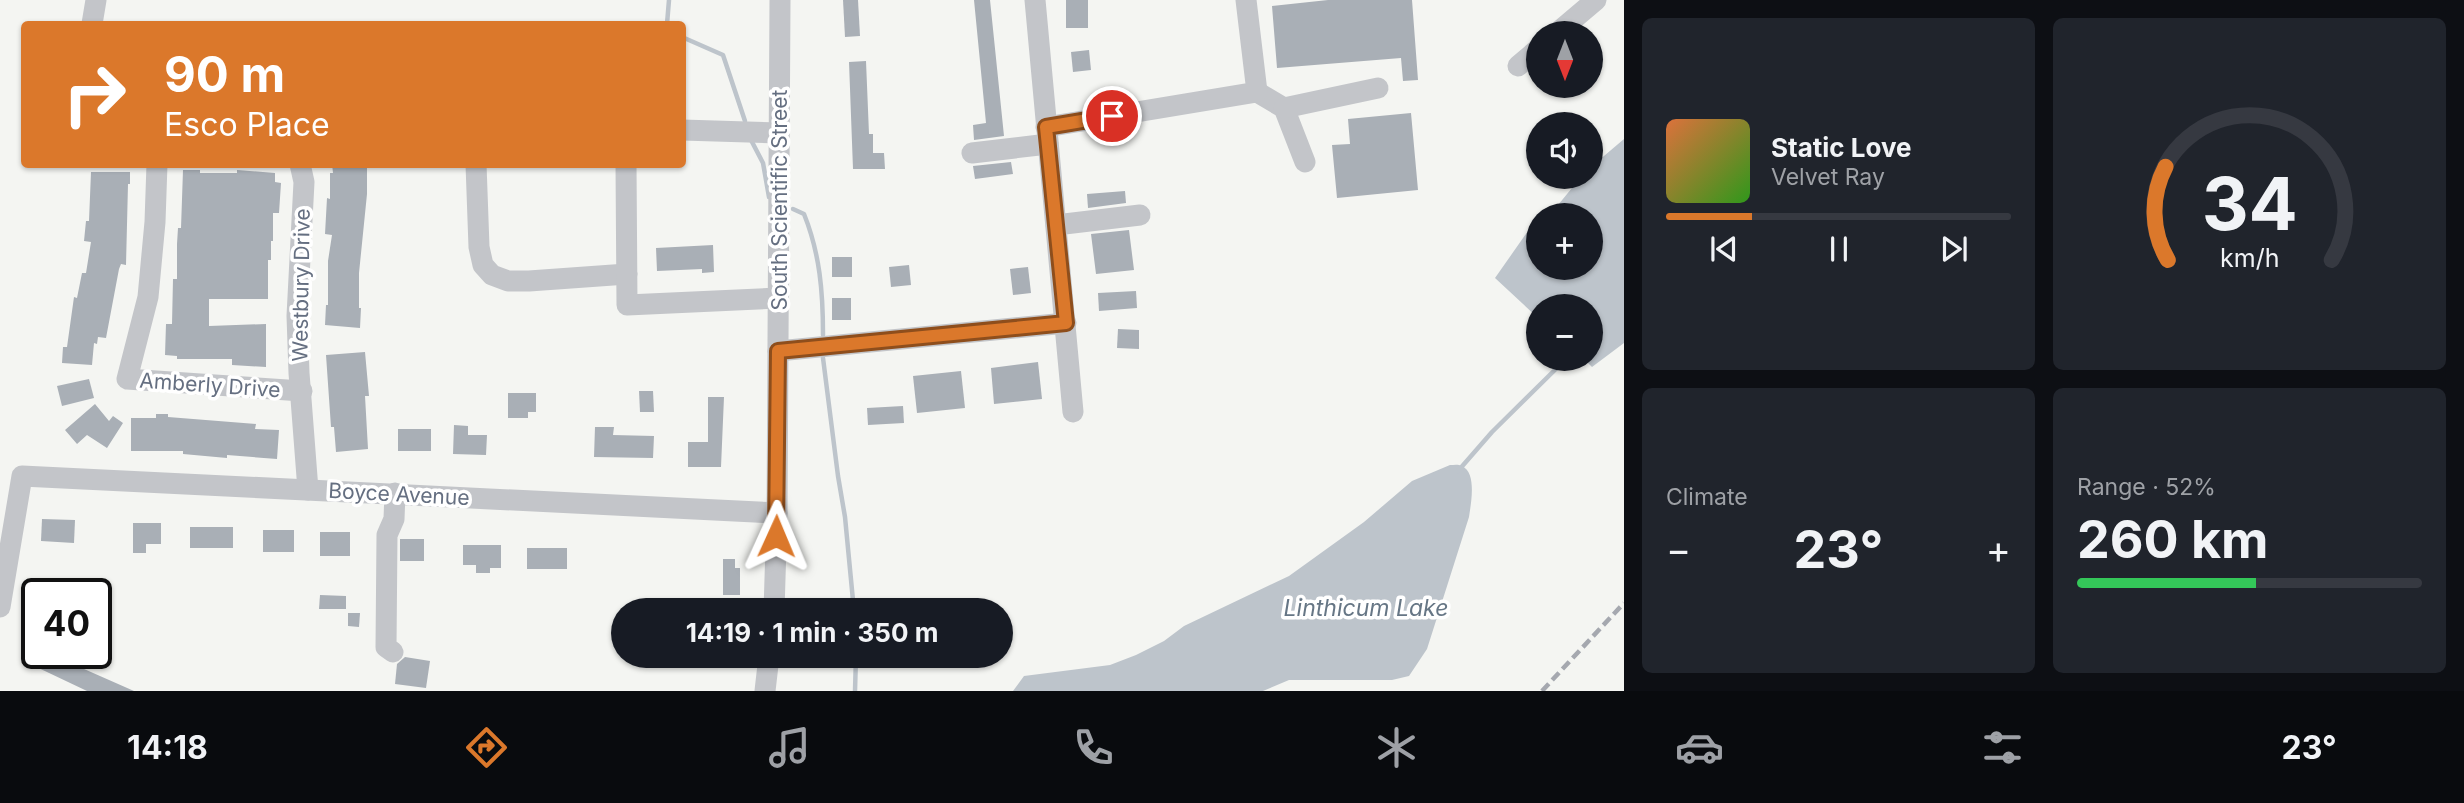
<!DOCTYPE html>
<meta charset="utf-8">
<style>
:root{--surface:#171b24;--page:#20242c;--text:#f1f3f6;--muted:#9ea1a6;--line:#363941;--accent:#db782b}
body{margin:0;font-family:Inter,sans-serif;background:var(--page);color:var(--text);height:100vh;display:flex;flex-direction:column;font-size:26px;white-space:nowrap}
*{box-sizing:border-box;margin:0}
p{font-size:23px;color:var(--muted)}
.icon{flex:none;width:38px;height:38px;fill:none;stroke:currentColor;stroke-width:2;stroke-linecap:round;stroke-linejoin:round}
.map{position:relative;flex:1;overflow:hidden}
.side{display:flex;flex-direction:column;gap:18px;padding:18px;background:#0d0f14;width:840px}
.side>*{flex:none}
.guide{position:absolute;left:21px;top:21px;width:665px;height:147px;border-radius:7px;box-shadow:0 2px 5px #0004;background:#db782b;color:#fff;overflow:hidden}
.needle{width:46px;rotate:180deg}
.fabs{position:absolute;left:1526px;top:21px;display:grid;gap:14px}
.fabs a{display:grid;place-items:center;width:77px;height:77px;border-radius:50%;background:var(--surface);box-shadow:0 2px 5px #0004;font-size:35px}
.speed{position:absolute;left:21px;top:578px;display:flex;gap:14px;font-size:35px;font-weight:700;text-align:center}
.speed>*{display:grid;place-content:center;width:91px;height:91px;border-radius:50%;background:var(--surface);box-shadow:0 2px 5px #0004;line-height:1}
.speed .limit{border:4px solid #111;border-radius:10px;background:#fff;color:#111}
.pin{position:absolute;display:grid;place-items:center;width:60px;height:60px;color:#fff;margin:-30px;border:4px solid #fff;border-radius:50%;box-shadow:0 2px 7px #0007}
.me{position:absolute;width:77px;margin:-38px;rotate:1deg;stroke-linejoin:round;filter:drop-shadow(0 0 5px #0008)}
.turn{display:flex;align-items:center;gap:24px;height:147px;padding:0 28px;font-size:32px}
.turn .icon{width:91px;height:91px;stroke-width:2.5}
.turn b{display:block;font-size:49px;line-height:60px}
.big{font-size:52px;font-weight:700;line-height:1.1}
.side .card{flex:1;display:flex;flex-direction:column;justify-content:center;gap:10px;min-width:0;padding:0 24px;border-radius:10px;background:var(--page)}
.side .dial{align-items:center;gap:0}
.dial svg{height:182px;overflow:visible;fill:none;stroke:var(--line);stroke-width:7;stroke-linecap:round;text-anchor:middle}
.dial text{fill:var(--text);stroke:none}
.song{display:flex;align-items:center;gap:21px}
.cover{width:84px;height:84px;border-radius:10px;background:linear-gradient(135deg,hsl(20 70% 55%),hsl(110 70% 35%))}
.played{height:7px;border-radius:4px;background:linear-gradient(90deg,var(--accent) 25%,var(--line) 25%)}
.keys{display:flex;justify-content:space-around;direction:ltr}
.heat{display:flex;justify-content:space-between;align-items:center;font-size:38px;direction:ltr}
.charge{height:10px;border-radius:5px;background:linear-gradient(90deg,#34c759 52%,var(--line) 0)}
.side .tiles{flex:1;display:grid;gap:18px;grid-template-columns:repeat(2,1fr)}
.trip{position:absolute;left:611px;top:598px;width:402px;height:70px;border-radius:35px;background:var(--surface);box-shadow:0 2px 5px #0004;font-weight:700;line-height:70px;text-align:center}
.dock{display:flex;height:112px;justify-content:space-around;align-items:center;background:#090b0e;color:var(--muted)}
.dock .icon{width:49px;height:49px}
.dock .current{color:var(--accent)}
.dock b{font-size:32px;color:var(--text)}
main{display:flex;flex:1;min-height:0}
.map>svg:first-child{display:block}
.water{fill:#bdc4cb}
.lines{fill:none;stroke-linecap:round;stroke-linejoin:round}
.stream{stroke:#bdc4cb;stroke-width:4.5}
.building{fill:#a9afb6}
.minor{stroke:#c3c5c9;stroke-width:21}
.rail{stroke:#a5a8af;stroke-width:4.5;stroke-dasharray:10 5;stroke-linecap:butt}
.route-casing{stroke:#8e4e1c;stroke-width:18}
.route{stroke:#db782b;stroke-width:12}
.labels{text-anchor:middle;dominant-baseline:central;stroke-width:7;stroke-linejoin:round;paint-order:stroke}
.street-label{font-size:21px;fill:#656f81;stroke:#fff}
.water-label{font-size:23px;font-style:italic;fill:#667685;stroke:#fff}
</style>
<main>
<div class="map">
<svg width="1624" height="691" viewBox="0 0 1624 691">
<rect width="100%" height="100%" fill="#f4f5f2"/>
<!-- water -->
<g class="water">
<polygon points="1624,139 1624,343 1592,367 1584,359 1591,359 1591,306 1538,306 1538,318 1495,278 1528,231 1538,222 1538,268 1591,268 1591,215 1546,215 1558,205 1581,177 1591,177 1591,167"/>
<path d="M 1450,465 C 1454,465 1458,464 1462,466 C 1477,473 1471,503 1469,517 L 1427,649 L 1409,676 L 1392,680 L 1289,680 L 1263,691 L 1013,691 L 1024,676 L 1110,665 L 1136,655 L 1164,641 L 1184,626 L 1289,576 L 1364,522 L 1412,481 Z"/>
</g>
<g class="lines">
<!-- stream -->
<g class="stream">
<polyline points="667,24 669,0"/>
<polyline points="682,37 723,55 745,121"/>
<polyline points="751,140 763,163 769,197"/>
<path d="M 793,209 L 804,214 C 820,254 823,292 823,335"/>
<polyline points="823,358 838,476 845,517 854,611"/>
<polyline points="1458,471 1492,432 1566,359"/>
<polyline points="855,691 856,656"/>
</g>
</g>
<!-- building -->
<g class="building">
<polygon points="843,0 858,0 860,36 845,37"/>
<polygon points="974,0 990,0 1004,136 974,140 973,125 986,123"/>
<rect x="1066" y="0" width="22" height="28"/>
<polygon points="1328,0 1412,0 1418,80 1403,81 1401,58 1277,68 1272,6"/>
<polygon points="1089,50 1091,70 1073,72 1071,52"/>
<polygon points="866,61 869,134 873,134 873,153 884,153 885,169 853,169 849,62"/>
<polygon points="1411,113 1418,190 1337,198 1332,145 1350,144 1348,119"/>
<polygon points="1011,162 1013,174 975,179 973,166"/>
<polygon points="332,164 367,164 367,194 359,273 359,308 361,308 360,328 325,325 326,305 328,305 328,261 332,235 325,234 327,198 330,199 330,173 333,173"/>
<polygon points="183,170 200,170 200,173 237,173 237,170 275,173 275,182 281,183 279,213 273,213 273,241 271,241 271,260 268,260 268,299 209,299 209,326 266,324 266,367 232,365 232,359 177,359 177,356 165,355 166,324 172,324 173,279 177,279 177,244 178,228 181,228"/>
<polygon points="91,172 130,172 130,184 128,184 126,265 121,264 119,269 106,338 98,337 97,344 94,343 92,365 62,363 63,347 67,347 74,297 77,298 82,273 86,273 91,242 84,241 86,221 89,221"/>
<polygon points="1125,191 1126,203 1088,208 1087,194"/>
<polygon points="1129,230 1134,270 1096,274 1091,234"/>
<polygon points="713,245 714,272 702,273 702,269 657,271 656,248"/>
<rect x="832" y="257" width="20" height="20"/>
<polygon points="909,265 911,285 891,287 889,267"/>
<polygon points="1028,267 1031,293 1013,295 1010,269"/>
<polygon points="1136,291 1137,308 1099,311 1098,293"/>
<rect x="832" y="298" width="19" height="22"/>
<polygon points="1118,329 1139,330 1139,349 1117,348"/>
<polygon points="365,352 369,396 365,396 368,449 336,452 334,427 331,427 326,355"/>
<polygon points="1038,362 1042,399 994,404 991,368"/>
<polygon points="961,371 965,408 917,413 913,376"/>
<polygon points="89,379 94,398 62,406 57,386"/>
<polygon points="639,391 653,391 654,412 640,412"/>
<polygon points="508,393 536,393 536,412 528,412 528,418 508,418"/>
<polygon points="708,397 724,397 721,467 688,467 688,442 708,442"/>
<polygon points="95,404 109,421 113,416 123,423 107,448 87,435 77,444 65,430"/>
<polygon points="903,406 904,423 868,425 867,408"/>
<polygon points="156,414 168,414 168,417 256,424 255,429 279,430 277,459 227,455 227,458 183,454 183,451 131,451 131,418 156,418"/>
<polygon points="454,425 468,426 468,435 487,435 486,455 453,454"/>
<polygon points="595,427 614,427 613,435 654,436 653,458 594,457"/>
<rect x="398" y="429" width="33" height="22"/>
<polygon points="42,519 75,520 74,543 41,541"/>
<polygon points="133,523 161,523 161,544 146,544 146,553 133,553"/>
<rect x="190" y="527" width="43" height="21"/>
<rect x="263" y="530" width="31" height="22"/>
<rect x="320" y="532" width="30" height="24"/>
<rect x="400" y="539" width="24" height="22"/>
<polygon points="463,545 501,545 501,568 490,568 490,573 476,573 476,565 463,565"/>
<rect x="527" y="548" width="40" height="21"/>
<polygon points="723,559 735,559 735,568 740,568 740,595 723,595"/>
<polygon points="320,595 346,596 346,609 319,609"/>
<polygon points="348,613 360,613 359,627 348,626"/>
<polygon points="32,653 66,653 63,658 75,665 134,691 87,691 28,663"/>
<polygon points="405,657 430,661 426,688 395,684 397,664"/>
</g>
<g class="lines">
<!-- minor -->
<g class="minor">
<polyline points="1035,0 1073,412"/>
<polyline points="92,24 96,0"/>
<polyline points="1557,33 1596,0"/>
<polyline points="1518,66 1538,49"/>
<polyline points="1257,92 1284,108 1305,162"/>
<polyline points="1284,108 1378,88"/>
<polyline points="1046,127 1257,92 1246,0"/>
<polyline points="682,130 779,133"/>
<polyline points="972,153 1048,144"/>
<polyline points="157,164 155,222 148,297 127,379 302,391"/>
<polyline points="300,164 304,182 297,316 299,373 308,490"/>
<polyline points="476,164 479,247 483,265 492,275 508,281 529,281 627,274"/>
<polyline points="626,164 627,305 778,298"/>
<polyline points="1056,225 1140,215"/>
<polyline points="778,351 1066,323"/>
<polyline points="0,607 22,476 777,513"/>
<polyline points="774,611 777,513 780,0"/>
<polyline points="393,652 386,647 387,535 394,519 395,493"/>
<polyline points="765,691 769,656"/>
</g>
<!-- rail -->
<polyline class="rail" points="1542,691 1624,603"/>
</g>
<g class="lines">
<defs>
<polyline id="route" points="776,536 778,351 1066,323 1046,127 1112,116"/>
</defs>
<!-- route casing -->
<use href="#route" class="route-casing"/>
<!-- route -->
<use href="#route" class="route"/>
</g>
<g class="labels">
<!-- street labels -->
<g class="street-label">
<text transform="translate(779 200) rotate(-90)">South Scientific Street</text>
<text transform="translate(301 285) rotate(-89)">Westbury Drive</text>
<text transform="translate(210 385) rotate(4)">Amberly Drive</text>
<text transform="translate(399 494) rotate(3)">Boyce Avenue</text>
</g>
<!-- water labels -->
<g class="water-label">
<text x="1366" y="608">Linthicum Lake</text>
</g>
</g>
</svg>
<div class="fabs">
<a><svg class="needle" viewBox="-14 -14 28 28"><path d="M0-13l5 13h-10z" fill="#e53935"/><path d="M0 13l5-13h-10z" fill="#9ea1a6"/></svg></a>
<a><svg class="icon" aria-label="sound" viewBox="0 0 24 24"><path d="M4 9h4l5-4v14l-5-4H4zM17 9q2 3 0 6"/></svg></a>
<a>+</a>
<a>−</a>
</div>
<div class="speed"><div class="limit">40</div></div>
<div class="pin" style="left:1112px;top:116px;background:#d93025"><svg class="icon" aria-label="arrive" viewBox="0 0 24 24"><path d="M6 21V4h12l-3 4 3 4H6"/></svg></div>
<svg class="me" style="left:776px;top:536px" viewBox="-20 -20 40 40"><path d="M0-17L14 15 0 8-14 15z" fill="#db782b" stroke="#fff" stroke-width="4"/></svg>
<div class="trip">14:19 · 1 min · 350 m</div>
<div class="guide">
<div class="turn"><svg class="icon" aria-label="right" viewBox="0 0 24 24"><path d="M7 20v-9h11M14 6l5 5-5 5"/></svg><div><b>90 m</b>Esco Place</div></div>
</div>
</div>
<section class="side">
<div class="tiles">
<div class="card">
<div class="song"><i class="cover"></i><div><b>Static Love</b><p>Velvet Ray</p></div></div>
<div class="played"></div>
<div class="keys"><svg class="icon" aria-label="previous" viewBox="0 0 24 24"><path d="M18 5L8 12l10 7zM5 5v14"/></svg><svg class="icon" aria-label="pause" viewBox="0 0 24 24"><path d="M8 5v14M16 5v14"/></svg><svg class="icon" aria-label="next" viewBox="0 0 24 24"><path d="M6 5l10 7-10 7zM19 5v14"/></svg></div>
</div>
<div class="card dial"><svg viewBox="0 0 100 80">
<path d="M14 69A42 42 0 1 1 86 69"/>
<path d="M14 69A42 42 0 0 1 13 28" stroke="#db782b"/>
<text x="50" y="56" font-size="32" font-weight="700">34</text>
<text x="50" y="72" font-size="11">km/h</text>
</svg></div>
<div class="card"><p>Climate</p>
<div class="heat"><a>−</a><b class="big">23°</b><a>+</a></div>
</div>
<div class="card"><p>Range · 52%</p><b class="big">260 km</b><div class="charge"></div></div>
</div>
</section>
</main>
<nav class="dock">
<b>14:18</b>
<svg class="icon current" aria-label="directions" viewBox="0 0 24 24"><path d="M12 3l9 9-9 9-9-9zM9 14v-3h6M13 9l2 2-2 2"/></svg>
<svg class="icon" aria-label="music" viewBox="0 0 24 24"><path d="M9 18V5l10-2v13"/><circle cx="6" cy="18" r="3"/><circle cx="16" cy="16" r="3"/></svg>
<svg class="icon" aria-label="phone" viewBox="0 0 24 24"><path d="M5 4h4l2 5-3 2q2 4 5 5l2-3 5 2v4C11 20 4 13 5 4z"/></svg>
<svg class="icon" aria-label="climate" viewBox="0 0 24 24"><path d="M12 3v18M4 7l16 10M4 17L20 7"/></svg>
<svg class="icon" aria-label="car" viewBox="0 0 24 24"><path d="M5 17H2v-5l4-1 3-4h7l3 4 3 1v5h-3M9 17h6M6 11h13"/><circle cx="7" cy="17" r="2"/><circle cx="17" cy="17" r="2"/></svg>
<svg class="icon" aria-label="filters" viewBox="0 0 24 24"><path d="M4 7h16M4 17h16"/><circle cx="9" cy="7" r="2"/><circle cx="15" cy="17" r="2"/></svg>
<b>23°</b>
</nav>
